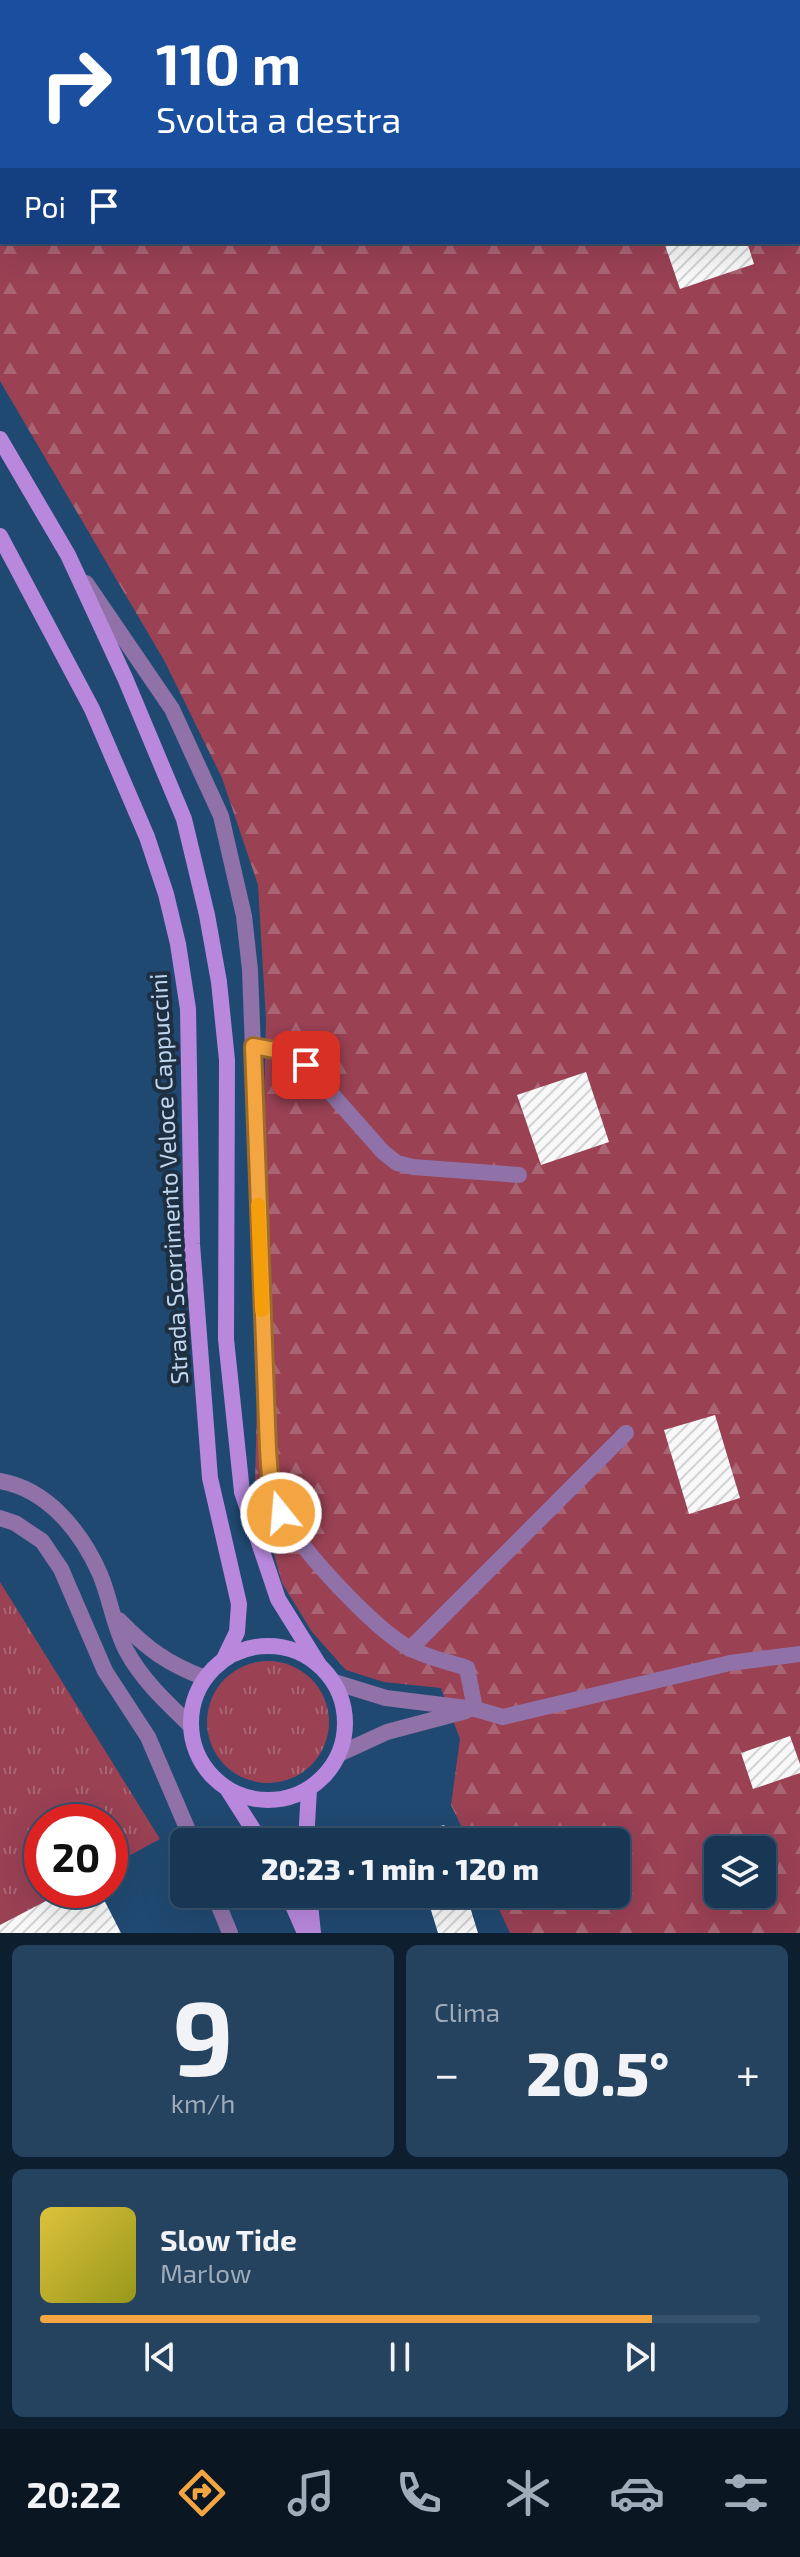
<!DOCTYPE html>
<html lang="it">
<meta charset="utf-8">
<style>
:root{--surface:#183755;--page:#25425f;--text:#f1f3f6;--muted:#9facb9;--line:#36516c;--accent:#f2a541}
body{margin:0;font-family:"Exo 2",sans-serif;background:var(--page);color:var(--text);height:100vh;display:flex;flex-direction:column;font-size:30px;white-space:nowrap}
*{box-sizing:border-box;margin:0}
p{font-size:26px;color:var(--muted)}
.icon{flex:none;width:44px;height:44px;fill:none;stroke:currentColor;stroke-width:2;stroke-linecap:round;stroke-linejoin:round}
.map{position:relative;height:1933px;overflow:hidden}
.side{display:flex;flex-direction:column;gap:12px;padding:12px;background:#0d1e2f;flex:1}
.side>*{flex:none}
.top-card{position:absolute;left:0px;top:0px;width:800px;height:244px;box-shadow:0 8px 32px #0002,0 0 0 2px var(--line);background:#1a4fa0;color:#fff;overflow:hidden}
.controls{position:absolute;left:704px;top:1836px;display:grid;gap:16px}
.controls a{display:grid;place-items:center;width:72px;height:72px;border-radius:12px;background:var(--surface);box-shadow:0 8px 32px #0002,0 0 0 2px var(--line);font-size:40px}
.speed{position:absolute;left:24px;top:1804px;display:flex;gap:16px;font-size:40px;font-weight:700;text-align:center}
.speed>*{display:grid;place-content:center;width:104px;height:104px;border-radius:50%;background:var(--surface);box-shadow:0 8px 32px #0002,0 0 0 2px var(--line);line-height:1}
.speed .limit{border:12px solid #d22;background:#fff;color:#111}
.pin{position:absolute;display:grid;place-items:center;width:68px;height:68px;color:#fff;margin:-34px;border-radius:16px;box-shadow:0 4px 12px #0006}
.me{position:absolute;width:88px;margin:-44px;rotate:343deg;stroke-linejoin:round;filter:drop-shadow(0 0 6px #0008)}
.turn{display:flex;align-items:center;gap:28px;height:168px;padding:0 24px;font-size:36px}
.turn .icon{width:104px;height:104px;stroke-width:2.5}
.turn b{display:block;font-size:56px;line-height:68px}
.then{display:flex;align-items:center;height:76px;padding:0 24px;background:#0003;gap:16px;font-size:30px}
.big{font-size:60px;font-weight:800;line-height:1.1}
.side .tile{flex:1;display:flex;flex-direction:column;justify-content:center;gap:12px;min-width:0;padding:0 28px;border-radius:12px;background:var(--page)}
.side .dial{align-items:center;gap:0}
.dial b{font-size:104px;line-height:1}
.song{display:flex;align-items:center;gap:24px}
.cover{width:96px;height:96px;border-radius:12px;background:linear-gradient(135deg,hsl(50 70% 55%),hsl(60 70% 35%))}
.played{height:8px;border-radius:4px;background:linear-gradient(90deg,var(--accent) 85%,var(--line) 85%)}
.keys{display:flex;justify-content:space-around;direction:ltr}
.heat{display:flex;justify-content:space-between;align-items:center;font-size:44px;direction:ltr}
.side .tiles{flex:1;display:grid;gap:12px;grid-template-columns:1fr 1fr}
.tile:last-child{grid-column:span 2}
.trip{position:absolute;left:170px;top:1828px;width:460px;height:80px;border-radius:12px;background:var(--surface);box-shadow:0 8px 32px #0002,0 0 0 2px var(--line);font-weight:800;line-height:80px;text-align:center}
.menu{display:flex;height:128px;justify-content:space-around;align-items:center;background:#0a1622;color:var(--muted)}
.menu .icon{width:56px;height:56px}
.menu .selected{color:var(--accent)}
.menu b{font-size:36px;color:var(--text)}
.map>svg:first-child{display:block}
.grass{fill:url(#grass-tufts)}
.forest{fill:url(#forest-firs);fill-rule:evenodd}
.building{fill:url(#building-hatch)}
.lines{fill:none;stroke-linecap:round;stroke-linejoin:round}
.service{stroke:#9072a8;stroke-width:16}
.tertiary{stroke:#9072a8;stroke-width:16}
.secondary{stroke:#b988dd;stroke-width:16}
.route-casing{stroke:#9d6b2a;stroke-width:20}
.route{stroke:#f2a541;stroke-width:14}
.slow{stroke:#f59e0b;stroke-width:14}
.labels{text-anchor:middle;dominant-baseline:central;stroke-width:8;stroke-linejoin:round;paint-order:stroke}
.street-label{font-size:24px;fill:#c0d6ee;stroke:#1d2f41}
</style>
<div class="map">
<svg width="800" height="1933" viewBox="0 0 800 1933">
<defs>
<pattern id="grass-tufts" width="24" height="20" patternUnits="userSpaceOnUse" patternTransform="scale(2)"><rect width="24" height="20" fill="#9a4154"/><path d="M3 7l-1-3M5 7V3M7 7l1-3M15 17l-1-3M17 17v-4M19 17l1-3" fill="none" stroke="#aa6575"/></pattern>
<pattern id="forest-firs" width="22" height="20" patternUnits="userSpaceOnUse" patternTransform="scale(2)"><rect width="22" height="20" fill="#9a4154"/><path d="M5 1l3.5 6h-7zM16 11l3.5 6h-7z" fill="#aa6575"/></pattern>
<pattern id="building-hatch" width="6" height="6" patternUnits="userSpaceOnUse" patternTransform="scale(2)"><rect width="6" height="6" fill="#f8f8f8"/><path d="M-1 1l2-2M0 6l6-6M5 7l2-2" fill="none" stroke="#d2d3d5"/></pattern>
</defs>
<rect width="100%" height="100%" fill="#204971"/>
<!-- grass -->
<g class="grass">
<polygon points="0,1582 160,1839 110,1866 110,1822 42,1822 42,1890 66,1890 0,1926"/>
<circle cx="268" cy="1722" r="61"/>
</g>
<!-- forest -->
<path class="forest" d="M 0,0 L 800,0 L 800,1933 L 510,1933 L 492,1894 L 616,1894 L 616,1842 L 469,1842 L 451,1805 L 460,1739 L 441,1688 L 384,1682 L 346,1670 L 312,1632 L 282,1583 L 255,1485 L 266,1020 L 258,885 L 222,778 L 165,662 L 0,381 ZM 2,2 L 798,2 L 798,242 L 2,242 ZM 718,1850 L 762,1850 L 762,1894 L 718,1894 Z"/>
<!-- building -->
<g class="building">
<polygon points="664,242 747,242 754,264 680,289"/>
<polygon points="586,1072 609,1142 541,1165 517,1095"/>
<polygon points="715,1415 740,1498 689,1514 664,1430"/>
<polygon points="790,1736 800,1764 800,1773 753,1789 741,1753"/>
<polygon points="444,1825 450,1842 410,1842 408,1836"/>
<polygon points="67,1890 99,1890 121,1933 0,1933 0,1925"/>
<polygon points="426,1894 466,1894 478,1933 438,1933"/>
</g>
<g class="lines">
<!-- service -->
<g class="service">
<path d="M 86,583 L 172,709 L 221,816 L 244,916 L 250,970 L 268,1450 C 270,1472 273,1495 283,1515 C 301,1551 374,1628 409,1648 C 426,1657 449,1662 467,1668 L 475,1709"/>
<polyline points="253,1046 291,1053 306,1065 383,1152 397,1163 413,1167 519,1175"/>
<polyline points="410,1649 626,1433"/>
<polyline points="334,1682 386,1698 475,1709 503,1717 730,1663 800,1654"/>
<polyline points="339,1754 387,1732 466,1711"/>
</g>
<!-- tertiary -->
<g class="tertiary">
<path d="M 0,1481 C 47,1489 81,1531 100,1574 C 110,1598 114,1627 126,1650 C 142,1680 166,1702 190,1725"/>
<polyline points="0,1518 15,1523 42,1541 61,1569 105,1671 148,1737 193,1842"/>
<path d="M 119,1620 C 147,1649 168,1664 205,1678"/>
<polyline points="214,1894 230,1933"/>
</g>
<!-- secondary -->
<g class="secondary">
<polyline points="0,439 68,555 125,678 184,819 207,915 219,982 227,1060 226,1339 242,1492 278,1599 319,1665"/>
<polyline points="0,536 92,709 147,837 166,894 178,944 188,1009 192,1244 210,1478 239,1604 237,1632 224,1659"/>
<circle cx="268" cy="1723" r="77"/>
<polyline points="228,1790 261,1842"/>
<polyline points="306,1842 309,1789"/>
<polyline points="288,1894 305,1933"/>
<polyline points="309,1894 313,1933"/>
</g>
</g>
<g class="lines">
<defs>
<polyline id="route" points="281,1513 270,1477 268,1450 253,1046 291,1053 306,1065"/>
</defs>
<!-- route casing -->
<use href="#route" class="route-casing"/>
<!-- route -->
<use href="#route" class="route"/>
<!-- slow -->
<polyline class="slow" points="258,1205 262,1310"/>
</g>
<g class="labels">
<!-- street labels -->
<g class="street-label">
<text transform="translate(168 1179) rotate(-93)">Strada Scorrimento Veloce Cappuccini</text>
</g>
</g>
</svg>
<div class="controls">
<a><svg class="icon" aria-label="layers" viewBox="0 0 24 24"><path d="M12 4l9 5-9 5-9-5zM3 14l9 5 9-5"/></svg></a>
</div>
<div class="speed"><div class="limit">20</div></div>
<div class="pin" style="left:306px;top:1065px;background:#d93025"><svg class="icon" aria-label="arrive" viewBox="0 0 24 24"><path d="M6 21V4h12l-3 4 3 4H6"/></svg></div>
<svg class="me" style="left:281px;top:1513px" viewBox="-20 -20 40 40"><circle r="17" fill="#f2a541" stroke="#fff" stroke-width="3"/><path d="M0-11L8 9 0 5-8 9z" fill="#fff"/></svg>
<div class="trip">20:23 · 1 min · 120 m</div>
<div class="top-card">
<div class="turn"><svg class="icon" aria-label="right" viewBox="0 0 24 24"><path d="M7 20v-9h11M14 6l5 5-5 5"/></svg><div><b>110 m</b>Svolta a destra</div></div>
<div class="then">Poi<svg class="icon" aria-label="arrive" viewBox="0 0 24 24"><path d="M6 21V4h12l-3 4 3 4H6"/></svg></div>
</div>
</div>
<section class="side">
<div class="tiles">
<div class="tile dial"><b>9</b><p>km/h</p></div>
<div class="tile"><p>Clima</p>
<div class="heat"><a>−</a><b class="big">20.5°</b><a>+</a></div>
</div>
<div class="tile">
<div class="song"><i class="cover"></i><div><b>Slow Tide</b><p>Marlow</p></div></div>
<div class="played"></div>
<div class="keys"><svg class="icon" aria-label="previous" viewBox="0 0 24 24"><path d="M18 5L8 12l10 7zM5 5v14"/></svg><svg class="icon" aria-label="pause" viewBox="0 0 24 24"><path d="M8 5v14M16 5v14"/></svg><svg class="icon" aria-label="next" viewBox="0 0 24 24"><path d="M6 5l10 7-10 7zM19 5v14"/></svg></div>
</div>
</div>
</section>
<nav class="menu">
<b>20:22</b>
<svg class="icon selected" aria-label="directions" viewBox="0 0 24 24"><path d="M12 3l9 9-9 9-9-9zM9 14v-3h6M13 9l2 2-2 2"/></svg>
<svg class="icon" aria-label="music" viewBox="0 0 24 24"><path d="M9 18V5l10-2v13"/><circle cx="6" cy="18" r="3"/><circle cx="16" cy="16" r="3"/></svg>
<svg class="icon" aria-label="phone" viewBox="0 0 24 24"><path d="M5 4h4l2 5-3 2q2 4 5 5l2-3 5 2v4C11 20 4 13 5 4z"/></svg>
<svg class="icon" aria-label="climate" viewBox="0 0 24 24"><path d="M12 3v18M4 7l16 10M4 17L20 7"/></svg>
<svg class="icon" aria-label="car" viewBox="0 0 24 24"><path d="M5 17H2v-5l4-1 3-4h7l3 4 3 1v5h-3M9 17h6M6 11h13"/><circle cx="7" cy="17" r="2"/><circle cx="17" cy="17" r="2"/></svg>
<svg class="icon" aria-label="filters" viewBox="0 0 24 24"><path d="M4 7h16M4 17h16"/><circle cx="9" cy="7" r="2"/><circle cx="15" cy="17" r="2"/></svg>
</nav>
